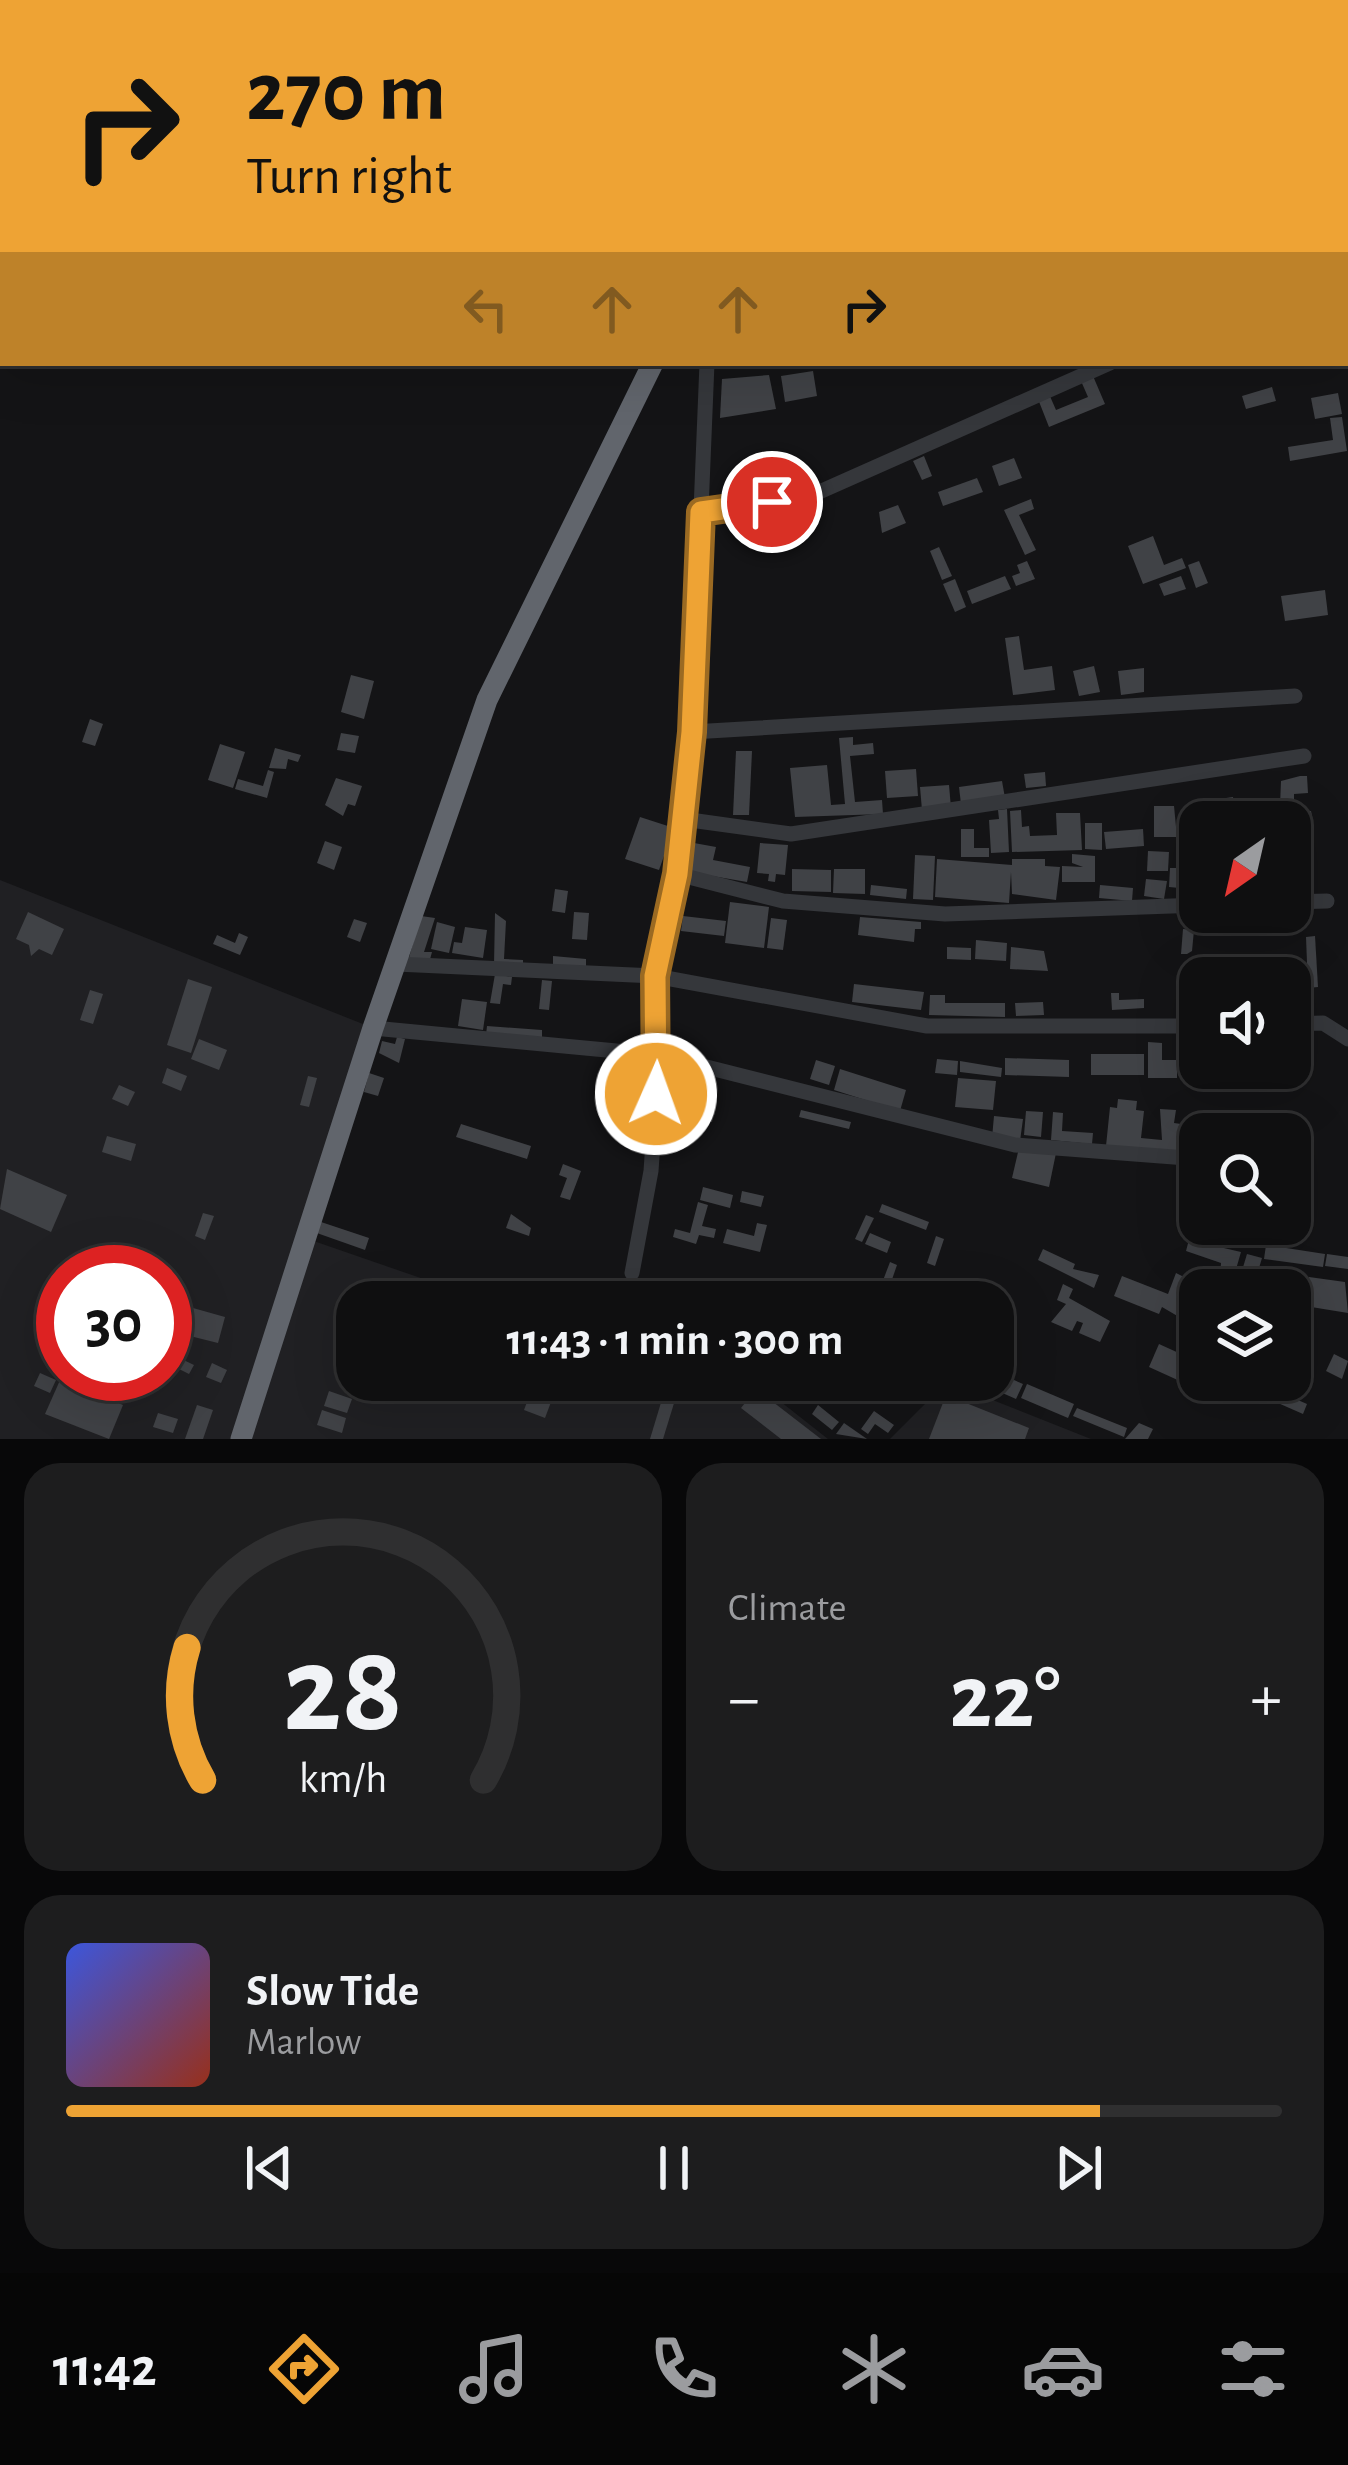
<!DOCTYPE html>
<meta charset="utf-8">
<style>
:root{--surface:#0f0f10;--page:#1d1d1e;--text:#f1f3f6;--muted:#9b9c9f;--line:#2f2f30;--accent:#eea334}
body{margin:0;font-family:"Alegreya Sans",sans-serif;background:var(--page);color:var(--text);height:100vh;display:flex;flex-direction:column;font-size:45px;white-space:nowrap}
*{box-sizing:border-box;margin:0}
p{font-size:39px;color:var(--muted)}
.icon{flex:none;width:66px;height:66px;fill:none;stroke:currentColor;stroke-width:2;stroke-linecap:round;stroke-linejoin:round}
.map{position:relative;height:1439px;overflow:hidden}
.side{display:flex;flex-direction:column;gap:24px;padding:24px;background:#080809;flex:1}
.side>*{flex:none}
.top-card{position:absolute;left:0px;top:0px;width:1350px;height:366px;box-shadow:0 12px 48px #0002,0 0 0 3px var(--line);background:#eea334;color:#111;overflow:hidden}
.needle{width:78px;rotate:214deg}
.buttons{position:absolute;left:1179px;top:801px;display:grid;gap:24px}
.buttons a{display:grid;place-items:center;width:132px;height:132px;border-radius:24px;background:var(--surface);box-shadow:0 12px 48px #0002,0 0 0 3px var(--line);font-size:60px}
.speed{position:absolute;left:36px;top:1245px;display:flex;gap:24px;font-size:60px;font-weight:700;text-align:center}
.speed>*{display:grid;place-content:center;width:156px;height:156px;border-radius:50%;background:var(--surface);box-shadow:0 12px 48px #0002,0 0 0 3px var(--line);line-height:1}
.speed .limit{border:18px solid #d22;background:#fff;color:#111}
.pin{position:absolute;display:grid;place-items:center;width:102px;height:102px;color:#fff;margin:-51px;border:6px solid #fff;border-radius:50%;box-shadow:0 3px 12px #0007}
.me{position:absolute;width:132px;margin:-66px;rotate:2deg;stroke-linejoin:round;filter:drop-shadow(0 0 9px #0008)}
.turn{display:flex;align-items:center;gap:42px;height:252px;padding:0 48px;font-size:54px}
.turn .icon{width:156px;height:156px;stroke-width:2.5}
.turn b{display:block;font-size:84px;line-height:102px}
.lanes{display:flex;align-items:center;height:114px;padding:0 48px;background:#0003;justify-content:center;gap:60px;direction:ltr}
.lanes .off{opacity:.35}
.big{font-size:90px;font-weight:700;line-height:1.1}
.side .tile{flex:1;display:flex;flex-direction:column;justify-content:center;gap:18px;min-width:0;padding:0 42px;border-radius:36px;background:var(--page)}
.side .dial{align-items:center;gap:0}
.dial svg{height:312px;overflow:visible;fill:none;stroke:var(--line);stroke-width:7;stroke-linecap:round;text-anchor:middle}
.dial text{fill:var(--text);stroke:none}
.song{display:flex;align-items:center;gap:36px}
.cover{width:144px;height:144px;border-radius:18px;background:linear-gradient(135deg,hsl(230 70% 55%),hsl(10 70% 35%))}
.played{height:12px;border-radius:6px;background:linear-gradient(90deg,var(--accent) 85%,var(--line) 85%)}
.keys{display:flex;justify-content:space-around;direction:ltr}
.heat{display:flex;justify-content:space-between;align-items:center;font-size:66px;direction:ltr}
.side .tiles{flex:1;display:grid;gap:24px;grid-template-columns:1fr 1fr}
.tile:last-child{grid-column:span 2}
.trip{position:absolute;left:336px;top:1281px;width:678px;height:120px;border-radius:36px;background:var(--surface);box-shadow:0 12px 48px #0002,0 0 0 3px var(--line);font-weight:700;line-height:120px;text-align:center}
.menu{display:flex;height:192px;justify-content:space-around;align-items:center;background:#060606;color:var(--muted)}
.menu .icon{width:84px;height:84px}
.menu .current{color:var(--accent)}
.menu b{font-size:54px;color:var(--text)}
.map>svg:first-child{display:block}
.built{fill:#202023;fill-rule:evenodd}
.building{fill:#404246}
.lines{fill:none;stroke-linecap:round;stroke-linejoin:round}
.minor{stroke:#35373b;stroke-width:15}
.highway{stroke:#61656c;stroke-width:21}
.route-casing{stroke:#9b6a22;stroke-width:30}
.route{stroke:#eea334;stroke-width:21}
</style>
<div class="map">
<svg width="1348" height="1439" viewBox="0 0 1348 1439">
<rect width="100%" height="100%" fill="#141416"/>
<!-- built -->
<g class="built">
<polygon points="732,0 1348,0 1348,139 1347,3"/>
<path d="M 0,880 L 373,1028 L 305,1238 L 490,1302 L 357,1302 L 357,1380 L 680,1380 L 741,1398 L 757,1383 L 828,1439 L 0,1439 ZM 63,1272 L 165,1272 L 165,1374 L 63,1374 Z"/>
<polygon points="947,1382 1091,1439 890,1439"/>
</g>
<!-- building -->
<g class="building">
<polygon points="813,371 817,396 785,402 781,376"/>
<polygon points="769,375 776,409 720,418 722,379"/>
<polygon points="1093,376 1105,404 1049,427 1038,399 1049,394 1056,410 1088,397 1081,381"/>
<polygon points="1272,387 1276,401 1246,409 1242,396"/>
<polygon points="1338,393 1342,414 1315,419 1311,398"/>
<polygon points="1342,417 1347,451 1290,461 1288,447 1333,440 1330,418"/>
<polygon points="924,456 932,476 922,480 913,461"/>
<polygon points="1014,458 1022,478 999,486 992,466"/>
<polygon points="977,478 983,492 943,506 938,492"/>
<polygon points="1031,499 1034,509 1019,515 1036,550 1025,555 1004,510"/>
<polygon points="898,505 906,523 882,533 879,512"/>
<polygon points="1153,536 1164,565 1182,558 1186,568 1143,584 1128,546"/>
<polygon points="939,547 952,576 942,580 930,551"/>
<polygon points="1027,561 1035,579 1016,586 1012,576 1020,573 1017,565"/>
<polygon points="1199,561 1208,583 1196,588 1188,565"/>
<polygon points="1005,576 1011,589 972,604 967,591"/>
<polygon points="1181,576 1186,589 1164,596 1159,584"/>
<polygon points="955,579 966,607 955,612 943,584"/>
<polygon points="1325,590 1328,615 1285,621 1281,596"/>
<polygon points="1019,636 1024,670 1052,666 1055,690 1013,695 1005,638"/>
<polygon points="1094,666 1100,692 1079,696 1073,671"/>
<polygon points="1144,668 1144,692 1121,695 1118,671"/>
<polygon points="351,675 374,681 364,719 341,712"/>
<polygon points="90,719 103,724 95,746 82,742"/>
<polygon points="341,733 359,736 355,753 337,750"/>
<polygon points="853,737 853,745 873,743 874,754 850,756 855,802 882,800 883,814 795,817 790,768 827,765 831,805 845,804 839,738"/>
<polygon points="220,744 245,752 233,788 208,780"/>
<polygon points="275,748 301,755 298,762 288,759 286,769 269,768"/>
<polygon points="736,751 752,751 749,815 733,815"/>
<polygon points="916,769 918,796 887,798 885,771"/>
<polygon points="268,770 274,772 267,798 235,789 238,779 263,786"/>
<polygon points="1045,772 1046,786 1026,788 1024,774"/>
<polygon points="1300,776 1307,776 1308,793 1294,794 1294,805 1280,806 1281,781"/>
<polygon points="336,778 362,786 355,806 348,804 343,816 325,805"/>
<polygon points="1002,781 1005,798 961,804 959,787"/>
<polygon points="949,785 951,808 922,810 920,787"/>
<polygon points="1233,797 1235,817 1259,814 1260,822 1222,822 1219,799"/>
<polygon points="1154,806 1174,806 1177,837 1154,837"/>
<polygon points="1007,809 1009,852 991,853 989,820 999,819 998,810"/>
<polygon points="1021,810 1022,827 1029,826 1030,836 1057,835 1056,813 1080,813 1082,850 1012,852 1010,811"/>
<polygon points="1311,811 1313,821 1284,822 1283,814"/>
<polygon points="640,817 674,828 659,870 625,859"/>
<polygon points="1085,823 1102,823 1102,850 1085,849"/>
<polygon points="961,829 974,829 974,848 989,848 989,857 961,857"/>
<polygon points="1143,829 1144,846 1106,849 1104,832"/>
<polygon points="325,841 342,847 334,870 317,863"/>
<polygon points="1200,842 1200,879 1180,879 1180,888 1169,887 1170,868 1187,868 1187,843"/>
<polygon points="694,843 716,847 713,860 750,867 747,882 689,872"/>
<polygon points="760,843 788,845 785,875 776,874 775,882 768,881 769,874 757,873"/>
<polygon points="1148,851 1169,852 1168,871 1147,871"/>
<polygon points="1072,854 1095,856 1095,882 1062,882 1062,866 1083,867 1072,863"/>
<polygon points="915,855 935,856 933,900 913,899"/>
<polygon points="937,859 1012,865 1012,859 1045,859 1045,866 1060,867 1056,900 1012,894 1011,872 1009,903 935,897"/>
<polygon points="792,869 831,870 831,892 792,891"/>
<polygon points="834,869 865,869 865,894 833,893"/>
<polygon points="1146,879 1167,881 1164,899 1144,896"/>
<polygon points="871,885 907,889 906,899 870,895"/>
<polygon points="1100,885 1133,888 1132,901 1099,898"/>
<polygon points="555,889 568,891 565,913 552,911"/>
<polygon points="730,902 769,907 764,948 725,943"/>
<polygon points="28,912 64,929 52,955 39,949 31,956 29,945 16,939"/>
<polygon points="574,912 589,913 587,940 572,939"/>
<polygon points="495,913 506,921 504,959 523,960 523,967 494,965"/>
<polygon points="421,916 435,918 424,952 432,952 429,963 408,961"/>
<polygon points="683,916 726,921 724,936 681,931"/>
<polygon points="860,917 921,922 921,929 915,929 914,942 858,935"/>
<polygon points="771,918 787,920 783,950 767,948"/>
<polygon points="354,919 367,923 360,942 347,937"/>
<polygon points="437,922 455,927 449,953 431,949"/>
<polygon points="465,927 487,930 483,958 452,953 454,942 462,943"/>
<polygon points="1183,929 1194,930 1192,951 1187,954 1181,954"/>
<polygon points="239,933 248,937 240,955 213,944 217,935 235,943"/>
<polygon points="1315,936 1318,987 1308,988 1306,937"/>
<polygon points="976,940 1007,943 1006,961 975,959"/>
<polygon points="947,947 971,948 971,960 947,959"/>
<polygon points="1011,947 1044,951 1048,971 1010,969"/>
<polygon points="553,956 586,959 586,971 553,968"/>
<polygon points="495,974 512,977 511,985 503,984 500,1004 490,1003"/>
<polygon points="188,979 212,987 191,1053 167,1045"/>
<polygon points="542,980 552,981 549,1010 539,1009"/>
<polygon points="854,984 924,992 921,1010 852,1002"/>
<polygon points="1178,989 1200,991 1200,1008 1177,1006"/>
<polygon points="90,990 103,994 93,1024 80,1020"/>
<polygon points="1111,993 1119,993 1119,1000 1144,999 1144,1008 1112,1010"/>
<polygon points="930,995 945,995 945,1003 1005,1003 1005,1017 929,1015"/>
<polygon points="462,999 487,1002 483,1030 458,1026"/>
<polygon points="1043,1002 1044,1015 1016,1016 1015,1003"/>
<polygon points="487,1026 542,1030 542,1040 486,1035"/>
<polygon points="397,1037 405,1039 399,1063 379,1053 382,1041 395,1044"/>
<polygon points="199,1039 227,1050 219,1070 191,1059"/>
<polygon points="1148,1042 1162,1043 1162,1060 1177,1060 1177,1078 1148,1078"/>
<rect x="1091" y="1054" width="53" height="21"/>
<polygon points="1005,1058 1069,1060 1069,1077 1005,1075"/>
<polygon points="937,1059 958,1061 957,1075 935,1073"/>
<polygon points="816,1060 835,1066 829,1085 810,1079"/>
<polygon points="960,1061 1002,1068 1001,1077 960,1072"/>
<polygon points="167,1068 187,1076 181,1091 162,1083"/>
<polygon points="1210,1068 1249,1068 1248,1081 1209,1077"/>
<polygon points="840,1069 906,1090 900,1111 834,1090"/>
<polygon points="369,1073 384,1078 378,1096 364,1092"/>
<polygon points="308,1076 317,1078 309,1107 300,1105"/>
<polygon points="958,1078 996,1081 993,1110 955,1107"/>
<polygon points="119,1085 135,1092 128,1106 112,1099"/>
<polygon points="1118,1099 1137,1101 1136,1110 1144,1111 1141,1138 1162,1140 1160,1109 1176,1110 1174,1123 1188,1125 1186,1143 1200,1145 1200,1157 1106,1146 1110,1107 1117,1108"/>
<polygon points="685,1105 714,1112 712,1122 683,1115"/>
<polygon points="801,1110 851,1122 849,1129 799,1117"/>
<polygon points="1026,1111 1043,1112 1041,1137 1024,1135"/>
<polygon points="1053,1112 1063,1113 1062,1131 1093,1133 1092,1144 1051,1140"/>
<polygon points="994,1116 1023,1119 1020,1141 992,1138"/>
<polygon points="461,1124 531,1146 527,1159 456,1137"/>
<polygon points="107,1136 136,1144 131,1161 102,1152"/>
<polygon points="1019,1148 1056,1153 1049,1187 1012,1178"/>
<polygon points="563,1164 581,1171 570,1200 560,1197 567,1178 559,1175"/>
<polygon points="7,1169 67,1195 51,1232 0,1209"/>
<polygon points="703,1187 733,1195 730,1208 700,1200"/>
<polygon points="742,1191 764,1196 761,1207 740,1202"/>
<polygon points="698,1202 708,1205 702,1226 716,1229 714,1238 699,1235 696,1244 673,1237 675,1229 690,1233"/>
<polygon points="882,1204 929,1222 926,1230 879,1212"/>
<polygon points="203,1213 214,1216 205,1240 195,1236"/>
<polygon points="511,1214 531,1228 529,1236 506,1228"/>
<polygon points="866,1215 874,1218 862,1242 855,1239"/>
<polygon points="318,1221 369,1238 365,1250 314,1232"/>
<polygon points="757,1223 767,1225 760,1252 723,1243 727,1229 754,1236"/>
<polygon points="1223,1224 1246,1224 1242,1241 1220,1235"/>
<polygon points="1192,1228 1201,1230 1198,1242 1241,1252 1230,1290 1219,1289 1221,1263 1186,1251"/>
<polygon points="870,1233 891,1242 887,1253 865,1244"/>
<polygon points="936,1236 944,1239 935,1266 927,1263"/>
<polygon points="1266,1245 1325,1254 1323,1267 1264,1259"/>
<polygon points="1043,1249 1075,1264 1073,1269 1099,1275 1094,1288 1038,1260"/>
<polygon points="1247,1254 1262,1258 1256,1278 1241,1274"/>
<polygon points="1327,1254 1348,1257 1348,1269 1325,1266"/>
<polygon points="890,1262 897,1265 887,1294 879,1291"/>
<polygon points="1176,1273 1186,1278 1177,1301 1192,1307 1186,1321 1162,1307 1159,1314 1114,1296 1122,1276 1168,1294"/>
<polygon points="1309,1277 1345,1282 1348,1313 1305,1306"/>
<polygon points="1063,1284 1073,1289 1069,1298 1110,1321 1100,1342 1079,1333 1083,1323 1077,1321 1072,1331 1051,1322 1066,1304 1057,1300"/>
<polygon points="567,1289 603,1301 603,1302 563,1302"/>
<polygon points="193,1308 225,1317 218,1343 186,1335"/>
<polygon points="1159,1344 1192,1359 1182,1382 1149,1367"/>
<polygon points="171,1354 194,1365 189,1374 167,1363"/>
<polygon points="1334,1354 1348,1361 1342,1379 1326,1371"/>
<polygon points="1196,1362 1200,1380 1227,1380 1219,1396 1188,1382"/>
<polygon points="212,1363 227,1370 221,1383 206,1377"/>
<polygon points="993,1371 1023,1384 1016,1399 973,1380 993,1380"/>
<polygon points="40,1373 56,1380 50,1393 34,1386"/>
<polygon points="61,1378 123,1405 109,1439 45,1414"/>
<polygon points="1027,1384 1074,1404 1068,1418 1021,1398"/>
<polygon points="756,1389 821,1439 781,1439 741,1408"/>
<polygon points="1273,1389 1307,1404 1303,1414 1269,1399"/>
<polygon points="329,1391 352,1399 347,1413 324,1406"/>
<polygon points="530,1394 551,1402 545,1418 524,1410"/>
<polygon points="946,1395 1029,1428 1025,1439 929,1439"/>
<polygon points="663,1396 675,1400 663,1439 650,1439"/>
<polygon points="197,1405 213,1410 203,1439 185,1439"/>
<polygon points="818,1405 839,1422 832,1430 812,1414"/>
<polygon points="1077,1408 1127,1428 1124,1437 1073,1416"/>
<polygon points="322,1410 346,1418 342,1433 317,1425"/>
<polygon points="874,1411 894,1425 888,1433 875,1424 868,1434 861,1429"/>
<polygon points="158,1413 178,1419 173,1433 153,1427"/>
<polygon points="844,1423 867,1439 836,1434"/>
<polygon points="1139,1423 1153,1429 1148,1439 1125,1439"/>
</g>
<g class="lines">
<!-- minor -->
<g class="minor">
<polyline points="1123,0 1126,3"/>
<polyline points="1347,139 1348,139"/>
<polyline points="701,511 808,497 1110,363"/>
<polyline points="692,732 1295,696"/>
<polyline points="683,819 791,834 1304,756"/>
<polyline points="677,874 783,901 945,914 1200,905"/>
<polyline points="1290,902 1327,901"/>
<polyline points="396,964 655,976 927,1026 1200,1026"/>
<polyline points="1290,1024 1323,1023 1348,1039"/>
<polyline points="373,1028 659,1055 1015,1145 1200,1159"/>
<polyline points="632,1273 651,1171 659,1055 655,976 677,874 692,732 707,363"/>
</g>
<!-- highway -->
<g class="highway">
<polyline points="625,0 626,3"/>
<polyline points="241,1439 373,1028 487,700 653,363"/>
</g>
</g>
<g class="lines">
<defs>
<polyline id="route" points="656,1094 655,976 677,874 692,732 701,512 772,502"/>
</defs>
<!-- route casing -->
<use href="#route" class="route-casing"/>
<!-- route -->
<use href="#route" class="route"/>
</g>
</svg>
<div class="buttons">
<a><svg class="needle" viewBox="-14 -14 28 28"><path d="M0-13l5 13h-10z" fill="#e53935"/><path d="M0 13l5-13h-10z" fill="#9b9c9f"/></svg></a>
<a><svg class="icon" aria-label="sound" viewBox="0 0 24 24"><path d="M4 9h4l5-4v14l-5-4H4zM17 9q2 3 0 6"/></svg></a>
<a><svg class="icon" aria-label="search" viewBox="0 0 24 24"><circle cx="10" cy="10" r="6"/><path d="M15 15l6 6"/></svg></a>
<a><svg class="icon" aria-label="layers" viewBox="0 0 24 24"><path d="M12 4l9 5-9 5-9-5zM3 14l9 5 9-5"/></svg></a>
</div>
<div class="speed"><div class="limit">30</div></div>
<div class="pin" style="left:772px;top:502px;background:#d93025"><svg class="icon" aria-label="arrive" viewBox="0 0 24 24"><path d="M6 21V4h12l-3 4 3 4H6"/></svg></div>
<svg class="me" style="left:656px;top:1094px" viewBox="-20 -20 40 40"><circle r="17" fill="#eea334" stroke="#fff" stroke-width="3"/><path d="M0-11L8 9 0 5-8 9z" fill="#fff"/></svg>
<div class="trip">11:43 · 1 min · 300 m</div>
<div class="top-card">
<div class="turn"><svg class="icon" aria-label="right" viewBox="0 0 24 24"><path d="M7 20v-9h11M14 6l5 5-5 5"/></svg><div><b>270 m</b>Turn right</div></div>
<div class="lanes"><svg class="icon off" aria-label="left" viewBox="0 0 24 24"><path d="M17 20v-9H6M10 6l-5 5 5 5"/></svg><svg class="icon off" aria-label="ahead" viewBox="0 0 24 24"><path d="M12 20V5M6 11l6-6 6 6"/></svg><svg class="icon off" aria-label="ahead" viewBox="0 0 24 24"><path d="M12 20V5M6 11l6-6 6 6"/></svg><svg class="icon" aria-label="right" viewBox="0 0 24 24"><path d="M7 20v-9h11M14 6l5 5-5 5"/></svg></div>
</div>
</div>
<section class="side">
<div class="tiles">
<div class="tile dial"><svg viewBox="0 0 100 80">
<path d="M14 69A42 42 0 1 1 86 69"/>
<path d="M14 69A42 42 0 0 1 10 35" stroke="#eea334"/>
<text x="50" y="56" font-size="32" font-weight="700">28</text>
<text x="50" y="72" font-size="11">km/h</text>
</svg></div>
<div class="tile"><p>Climate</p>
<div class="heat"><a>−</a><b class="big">22°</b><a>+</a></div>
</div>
<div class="tile">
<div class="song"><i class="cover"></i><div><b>Slow Tide</b><p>Marlow</p></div></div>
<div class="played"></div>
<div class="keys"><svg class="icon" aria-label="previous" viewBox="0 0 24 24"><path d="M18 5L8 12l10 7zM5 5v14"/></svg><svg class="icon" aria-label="pause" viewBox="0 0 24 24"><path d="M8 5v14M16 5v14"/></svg><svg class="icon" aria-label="next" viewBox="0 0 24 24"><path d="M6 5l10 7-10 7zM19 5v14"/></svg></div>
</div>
</div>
</section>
<nav class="menu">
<b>11:42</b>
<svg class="icon current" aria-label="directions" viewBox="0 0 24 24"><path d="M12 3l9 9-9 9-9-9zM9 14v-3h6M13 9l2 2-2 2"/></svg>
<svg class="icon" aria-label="music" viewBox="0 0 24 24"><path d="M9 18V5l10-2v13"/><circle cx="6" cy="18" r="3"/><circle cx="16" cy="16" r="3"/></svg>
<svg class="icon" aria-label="phone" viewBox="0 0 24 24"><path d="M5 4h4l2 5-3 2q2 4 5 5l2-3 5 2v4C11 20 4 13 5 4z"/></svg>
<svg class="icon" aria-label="climate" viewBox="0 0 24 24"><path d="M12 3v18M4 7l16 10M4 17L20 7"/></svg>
<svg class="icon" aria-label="car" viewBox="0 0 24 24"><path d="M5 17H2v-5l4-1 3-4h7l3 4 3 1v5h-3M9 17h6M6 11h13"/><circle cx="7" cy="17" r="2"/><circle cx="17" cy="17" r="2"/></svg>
<svg class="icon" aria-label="filters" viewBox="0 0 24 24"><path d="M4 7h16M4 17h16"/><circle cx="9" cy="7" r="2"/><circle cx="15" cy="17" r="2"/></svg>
</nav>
